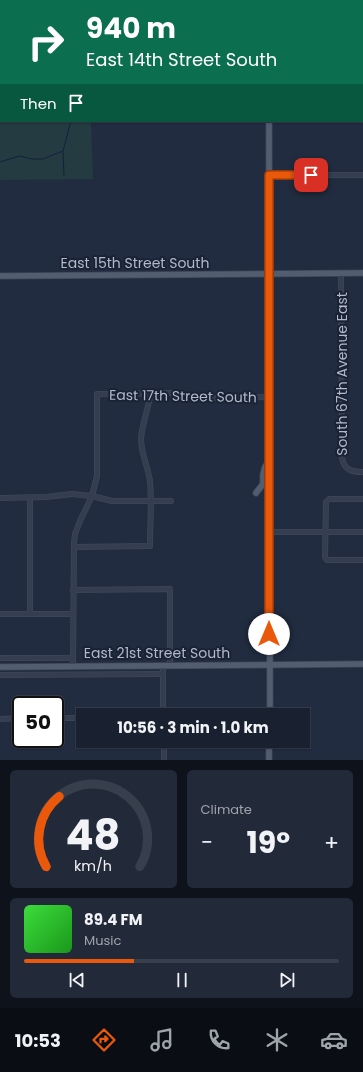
<!DOCTYPE html>
<meta charset="utf-8">
<style>
:root{--surface:#192130;--page:#222938;--text:#f1f3f6;--muted:#9fa3ab;--line:#373e4c;--accent:#ea580c}
body{margin:0;font-family:Poppins,sans-serif;background:var(--page);color:var(--text);height:100vh;display:flex;flex-direction:column;font-size:15px;white-space:nowrap}
*{box-sizing:border-box;margin:0}
p{font-size:13px;color:var(--muted)}
.icon{flex:none;width:22px;height:22px;fill:none;stroke:currentColor;stroke-width:2;stroke-linecap:round;stroke-linejoin:round}
.map{position:relative;height:760px;overflow:hidden}
.sheet{display:flex;flex-direction:column;gap:10px;padding:10px;background:#0e121a;flex:1}
.sheet>*{flex:none}
.guide{position:absolute;left:0px;top:0px;width:363px;height:122px;box-shadow:0 1px 3px #0004,0 0 0 1px var(--line);background:#0b6e4f;color:#fff;overflow:hidden}
.speed{position:absolute;left:12px;top:696px;display:flex;gap:8px;font-size:20px;font-weight:700;text-align:center}
.speed>*{display:grid;place-content:center;width:52px;height:52px;border-radius:50%;background:var(--surface);box-shadow:0 1px 3px #0004,0 0 0 1px var(--line);line-height:1}
.speed .limit{border:2px solid #111;border-radius:6px;background:#fff;color:#111}
.pin{position:absolute;display:grid;place-items:center;width:34px;height:34px;color:#fff;margin:-17px;border-radius:8px;box-shadow:0 2px 6px #0006}
.me{position:absolute;width:44px;margin:-22px;rotate:0deg;stroke-linejoin:round;filter:drop-shadow(0 0 3px #0008)}
.turn{display:flex;align-items:center;gap:14px;height:84px;padding:0 20px;font-size:18px}
.turn .icon{width:52px;height:52px;stroke-width:2.5}
.turn b{display:block;font-size:28px;line-height:34px}
.then{display:flex;align-items:center;height:38px;padding:0 20px;background:#0003;gap:8px;font-size:15px}
.big{font-size:30px;font-weight:700;line-height:1.1}
.sheet .widget{flex:1;display:flex;flex-direction:column;justify-content:center;gap:6px;min-width:0;padding:0 14px;border-radius:6px;background:var(--page)}
.sheet .dial{align-items:center;gap:0}
.dial svg{height:104px;overflow:visible;fill:none;stroke:var(--line);stroke-width:7;stroke-linecap:round;text-anchor:middle}
.dial text{fill:var(--text);stroke:none}
.song{display:flex;align-items:center;gap:12px}
.cover{width:48px;height:48px;border-radius:6px;background:linear-gradient(135deg,hsl(120 70% 55%),hsl(120 70% 35%))}
.played{height:4px;border-radius:2px;background:linear-gradient(90deg,var(--accent) 35%,var(--line) 35%)}
.keys{display:flex;justify-content:space-around;direction:ltr}
.heat{display:flex;justify-content:space-between;align-items:center;font-size:22px;direction:ltr}
.sheet .tiles{flex:1;display:grid;gap:10px;grid-template-columns:1fr 1fr}
.widget:last-child{grid-column:span 2}
.trip{position:absolute;left:76px;top:708px;width:234px;height:40px;border-radius:0px;background:var(--surface);box-shadow:0 1px 3px #0004,0 0 0 1px var(--line);font-weight:700;line-height:40px;text-align:center}
.tab-bar{display:flex;height:64px;justify-content:space-around;align-items:center;background:#0a0d13;color:var(--muted)}
.tab-bar .icon{width:28px;height:28px}
.tab-bar .active{color:var(--accent)}
.tab-bar b{font-size:18px;color:var(--text)}
.map>svg:first-child{display:block}
.grass{fill:#233b41}
.lines{fill:none;stroke-linecap:round;stroke-linejoin:round}
.stream{stroke:#13213f;stroke-width:1}
.minor-casing{stroke:#3e4759;stroke-width:6}
.major-casing{stroke:#3e4759;stroke-width:7}
.minor{stroke:#353e50;stroke-width:4.5}
.major{stroke:#535d70;stroke-width:5.5}
.route-casing{stroke:#983908;stroke-width:10}
.route{stroke:#ea580c;stroke-width:7}
.labels{text-anchor:middle;dominant-baseline:central;stroke-width:4;stroke-linejoin:round;paint-order:stroke}
.street-label{font-size:14px;fill:#b1b9cb;stroke:#1a2335}
</style>
<div class="map">
<svg width="363" height="760" viewBox="0 0 363 760">
<rect width="100%" height="100%" fill="#212c40"/>
<!-- grass -->
<polygon class="grass" points="0,85 1,85 1,121 91,121 93,179 0,180"/>
<g class="lines">
<!-- stream -->
<g class="stream">
<polyline points="95,1 96,0"/>
<polyline points="0,162 19,156 32,159 43,159 63,151"/>
<polyline points="64,176 63,151 71,121"/>
</g>
<defs>
<g id="minor">
<polyline points="166,1 166,0"/>
<polyline points="362,77 363,77"/>
<polyline points="0,80 1,80"/>
<polyline points="269,175 363,175"/>
<path d="M 341,273 L 342,458 C 344,470 352,472 363,472"/>
<polyline points="0,498 46,497 72,494 92,496 112,501 171,501"/>
<polyline points="363,499 329,499 326,502 325,557 327,560 363,560"/>
<polyline points="269,532 363,532"/>
<path d="M 74,547 L 150,546 C 150,525 152,502 150,481 C 148,467 141,453 141,439 C 142,423 149,409 150,394"/>
<polyline points="73,590 170,589 170,665"/>
<polyline points="0,614 73,614"/>
<polyline points="30,614 30,498"/>
<polyline points="0,658 73,658"/>
<polyline points="73,666 74,543 75,534 80,521 92,496 97,476 97,394 176,393 202,398 269,397"/>
<polyline points="163,666 163,715"/>
<polyline points="0,675 163,674"/>
<polyline points="55,718 83,718"/>
<polyline points="0,719 21,718"/>
<polyline points="164,741 164,760"/>
</g>
<g id="major">
<polyline points="269,0 269,1"/>
<polyline points="269,121 270,715"/>
<polyline points="0,276 363,273"/>
<polyline points="256,493 263,484 263,475 265,467 269,461"/>
<polyline points="0,667 363,664"/>
<polyline points="269,741 269,760"/>
</g>
</defs>
<!-- minor casing -->
<use href="#minor" class="minor-casing"/>
<!-- major casing -->
<use href="#major" class="major-casing"/>
<!-- minor -->
<use href="#minor" class="minor"/>
<!-- major -->
<use href="#major" class="major"/>
</g>
<g class="lines">
<defs>
<polyline id="route" points="269,634 269,175 311,175"/>
</defs>
<!-- route casing -->
<use href="#route" class="route-casing"/>
<!-- route -->
<use href="#route" class="route"/>
</g>
<g class="labels">
<!-- street labels -->
<g class="street-label">
<text x="135" y="263">East 15th Street South</text>
<text transform="translate(342 374) rotate(-90)">South 67th Avenue East</text>
<text transform="translate(183 396) rotate(1)">East 17th Street South</text>
<text x="157" y="653">East 21st Street South</text>
</g>
</g>
</svg>
<div class="speed"><div class="limit">50</div></div>
<div class="pin" style="left:311px;top:175px;background:#d93025"><svg class="icon" aria-label="arrive" viewBox="0 0 24 24"><path d="M6 21V4h12l-3 4 3 4H6"/></svg></div>
<svg class="me" style="left:269px;top:634px" viewBox="-20 -20 40 40"><circle r="19" fill="#fff"/><path d="M0-13L10 11 0 6-10 11z" fill="#ea580c"/></svg>
<div class="trip">10:56 · 3 min · 1.0 km</div>
<div class="guide">
<div class="turn"><svg class="icon" aria-label="right" viewBox="0 0 24 24"><path d="M7 20v-9h11M14 6l5 5-5 5"/></svg><div><b>940 m</b>East 14th Street South</div></div>
<div class="then">Then<svg class="icon" aria-label="arrive" viewBox="0 0 24 24"><path d="M6 21V4h12l-3 4 3 4H6"/></svg></div>
</div>
</div>
<section class="sheet">
<div class="tiles">
<div class="widget dial"><svg viewBox="0 0 100 80">
<path d="M14 69A42 42 0 1 1 86 69"/>
<path d="M14 69A42 42 0 0 1 24 15" stroke="#ea580c"/>
<text x="50" y="56" font-size="32" font-weight="700">48</text>
<text x="50" y="72" font-size="11">km/h</text>
</svg></div>
<div class="widget"><p>Climate</p>
<div class="heat"><a>−</a><b class="big">19°</b><a>+</a></div>
</div>
<div class="widget">
<div class="song"><i class="cover"></i><div><b>89.4 FM</b><p>Music</p></div></div>
<div class="played"></div>
<div class="keys"><svg class="icon" aria-label="previous" viewBox="0 0 24 24"><path d="M18 5L8 12l10 7zM5 5v14"/></svg><svg class="icon" aria-label="pause" viewBox="0 0 24 24"><path d="M8 5v14M16 5v14"/></svg><svg class="icon" aria-label="next" viewBox="0 0 24 24"><path d="M6 5l10 7-10 7zM19 5v14"/></svg></div>
</div>
</div>
</section>
<nav class="tab-bar">
<b>10:53</b>
<svg class="icon active" aria-label="directions" viewBox="0 0 24 24"><path d="M12 3l9 9-9 9-9-9zM9 14v-3h6M13 9l2 2-2 2"/></svg>
<svg class="icon" aria-label="music" viewBox="0 0 24 24"><path d="M9 18V5l10-2v13"/><circle cx="6" cy="18" r="3"/><circle cx="16" cy="16" r="3"/></svg>
<svg class="icon" aria-label="phone" viewBox="0 0 24 24"><path d="M5 4h4l2 5-3 2q2 4 5 5l2-3 5 2v4C11 20 4 13 5 4z"/></svg>
<svg class="icon" aria-label="climate" viewBox="0 0 24 24"><path d="M12 3v18M4 7l16 10M4 17L20 7"/></svg>
<svg class="icon" aria-label="car" viewBox="0 0 24 24"><path d="M5 17H2v-5l4-1 3-4h7l3 4 3 1v5h-3M9 17h6M6 11h13"/><circle cx="7" cy="17" r="2"/><circle cx="17" cy="17" r="2"/></svg>
</nav>
